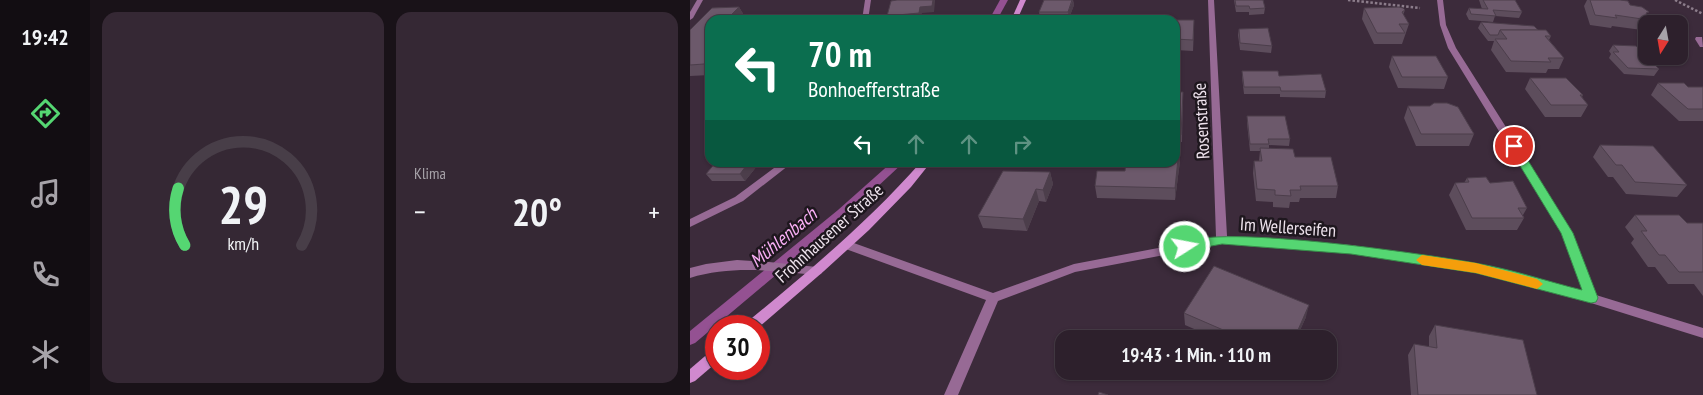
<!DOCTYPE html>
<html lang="de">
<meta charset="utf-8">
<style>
:root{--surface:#2d202c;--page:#352834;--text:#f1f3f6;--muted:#a7a3a9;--line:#483e48;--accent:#55d672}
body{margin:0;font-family:"PT Sans Narrow",sans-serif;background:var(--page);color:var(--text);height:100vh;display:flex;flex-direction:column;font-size:19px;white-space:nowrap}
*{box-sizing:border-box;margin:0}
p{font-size:16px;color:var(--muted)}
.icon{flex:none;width:28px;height:28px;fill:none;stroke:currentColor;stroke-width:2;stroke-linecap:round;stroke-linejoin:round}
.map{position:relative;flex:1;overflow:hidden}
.sheet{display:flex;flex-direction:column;gap:12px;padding:12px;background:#191218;width:600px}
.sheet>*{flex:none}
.hud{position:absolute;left:15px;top:15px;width:475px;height:152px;border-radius:15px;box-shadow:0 1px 4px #0004,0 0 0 1px var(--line);background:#0b6e4f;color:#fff;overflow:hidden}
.needle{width:32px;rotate:191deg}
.controls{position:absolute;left:948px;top:15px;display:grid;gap:10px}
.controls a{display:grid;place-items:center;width:50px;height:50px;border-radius:10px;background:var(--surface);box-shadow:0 1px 4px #0004,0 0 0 1px var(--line);font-size:25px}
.speed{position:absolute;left:15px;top:315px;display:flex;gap:10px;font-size:25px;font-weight:700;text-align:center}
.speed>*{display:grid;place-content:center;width:65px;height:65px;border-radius:50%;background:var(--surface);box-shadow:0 1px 4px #0004,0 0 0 1px var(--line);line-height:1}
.speed .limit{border:8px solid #d22;background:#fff;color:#111}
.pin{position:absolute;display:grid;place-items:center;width:42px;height:42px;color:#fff;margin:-21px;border:2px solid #fff;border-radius:50%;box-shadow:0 1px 5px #0007}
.me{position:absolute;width:55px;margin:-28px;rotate:79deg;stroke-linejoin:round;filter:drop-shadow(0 0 4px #0008)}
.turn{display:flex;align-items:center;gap:18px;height:105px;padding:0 20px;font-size:22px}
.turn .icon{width:65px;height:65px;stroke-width:2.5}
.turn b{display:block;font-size:35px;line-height:42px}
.lanes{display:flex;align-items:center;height:48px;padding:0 20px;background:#0003;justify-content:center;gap:25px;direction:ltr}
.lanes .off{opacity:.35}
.big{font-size:38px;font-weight:700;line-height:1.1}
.sheet .tile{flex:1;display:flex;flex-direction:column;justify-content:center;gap:8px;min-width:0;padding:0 18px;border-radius:15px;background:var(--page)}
.sheet .dial{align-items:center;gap:0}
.dial svg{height:130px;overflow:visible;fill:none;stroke:var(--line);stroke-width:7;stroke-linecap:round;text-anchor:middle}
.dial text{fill:var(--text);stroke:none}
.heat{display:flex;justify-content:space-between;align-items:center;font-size:28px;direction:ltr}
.sheet .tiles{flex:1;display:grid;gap:12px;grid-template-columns:repeat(2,1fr)}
.trip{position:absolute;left:365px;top:330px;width:282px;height:50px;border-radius:15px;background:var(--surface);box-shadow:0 1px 4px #0004,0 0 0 1px var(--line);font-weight:700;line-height:50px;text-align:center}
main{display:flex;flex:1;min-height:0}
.tab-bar{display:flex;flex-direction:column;width:90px;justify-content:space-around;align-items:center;background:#120d12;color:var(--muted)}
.tab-bar .icon{width:35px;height:35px}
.tab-bar .selected{color:var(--accent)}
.tab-bar b{font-size:22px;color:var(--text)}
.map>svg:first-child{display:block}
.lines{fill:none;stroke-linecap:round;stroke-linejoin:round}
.stream{fill:#945192;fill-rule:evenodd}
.path{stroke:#8c7d8b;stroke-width:2.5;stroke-dasharray:2.5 2;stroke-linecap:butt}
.street{fill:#976a95;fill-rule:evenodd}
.secondary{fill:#d089ce;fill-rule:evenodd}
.wall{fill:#5d4d5c}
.shaded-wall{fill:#4c3e4b}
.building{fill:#6c596b;stroke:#4c3e4b}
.route{fill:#55d672;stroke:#378b4a}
.slow{fill:#f59e0b}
.labels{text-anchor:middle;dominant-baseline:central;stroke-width:5;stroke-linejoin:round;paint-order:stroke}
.street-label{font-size:18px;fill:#eee3ed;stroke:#1e171e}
.water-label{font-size:19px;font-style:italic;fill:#f9aff5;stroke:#1e171e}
</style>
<main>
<nav class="tab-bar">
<b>19:42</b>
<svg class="icon selected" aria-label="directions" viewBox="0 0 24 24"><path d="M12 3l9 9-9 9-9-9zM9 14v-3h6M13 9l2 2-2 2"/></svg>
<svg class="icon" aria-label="music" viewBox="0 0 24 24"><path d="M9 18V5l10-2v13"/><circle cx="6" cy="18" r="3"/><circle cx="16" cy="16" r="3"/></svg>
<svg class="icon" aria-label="phone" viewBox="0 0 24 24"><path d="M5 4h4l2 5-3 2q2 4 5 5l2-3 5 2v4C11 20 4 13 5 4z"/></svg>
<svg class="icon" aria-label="climate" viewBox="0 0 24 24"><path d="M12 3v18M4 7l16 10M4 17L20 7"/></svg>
</nav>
<section class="sheet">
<div class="tiles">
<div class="tile dial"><svg viewBox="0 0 100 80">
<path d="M14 69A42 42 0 1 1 86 69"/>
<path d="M14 69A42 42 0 0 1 10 34" stroke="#55d672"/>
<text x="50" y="56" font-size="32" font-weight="700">29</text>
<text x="50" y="72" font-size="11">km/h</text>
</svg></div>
<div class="tile"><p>Klima</p>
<div class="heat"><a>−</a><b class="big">20°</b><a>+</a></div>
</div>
</div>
</section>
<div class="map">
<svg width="1013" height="395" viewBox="0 0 1013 395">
<rect width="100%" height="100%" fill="#3c2b3b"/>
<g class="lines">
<!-- stream -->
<g class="stream">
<polygon points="310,0 318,0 307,20 299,20"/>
<polygon points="202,162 214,162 156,216 5,343 0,345 0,331 148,210"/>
</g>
<!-- path -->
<g class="path">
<polyline points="658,0 730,8"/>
<polyline points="985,0 1013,14"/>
</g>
<!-- street -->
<g class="street">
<polygon points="7,0 13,0 3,18 0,20 0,12"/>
<polygon points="175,0 181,0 178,20 172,20"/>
<polygon points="518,0 524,0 537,236 661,245 787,264 893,291 872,234 758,48 750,25 747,0 753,0 756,25 766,48 881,230 906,295 1013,328 1013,338 901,303 787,272 661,253 532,244 385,272 308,301 268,395 254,395 296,300 153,248 152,245 153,242 161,242 303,293 384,264 526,237"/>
<polygon points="1006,37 1012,37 1013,47 1010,47 1005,39"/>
<polygon points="92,162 103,162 53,201 0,227 0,219 45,197"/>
<path d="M 47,260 L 79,262 L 127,267 L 131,268 L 133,271 L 131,274 L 127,275 C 84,271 42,265 0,278 L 0,268 L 16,264 Z"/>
</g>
<!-- secondary -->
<g class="secondary">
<polygon points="330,0 336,0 327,20 321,20"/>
<path d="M 231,162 L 241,162 L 221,187 L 179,230 L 134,271 L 69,327 L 55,326 L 57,322 C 118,272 178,222 231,162 Z"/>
<polygon points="26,349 26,363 5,381 0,383 0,369 21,351"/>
</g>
</g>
<!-- wall -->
<g class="wall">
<polygon points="383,0 384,5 379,18 350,18 349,12"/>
<polygon points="544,0 573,0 575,8 574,14 559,15 559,12 546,12"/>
<polygon points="789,0 825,0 832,12 829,18 805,16 803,22 779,20 776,14 779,8 792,9"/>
<polygon points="897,0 930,0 940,5 957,16 959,20 952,30 922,26 921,28 900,25 894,6"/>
<polygon points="49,7 55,17 54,18 56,18 57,20 20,20 20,75 0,76 0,30 22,8"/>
<polygon points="674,8 715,10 713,15 719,24 712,44 684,44 672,19"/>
<polygon points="485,20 504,20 503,51 485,50"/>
<polygon points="791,22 848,30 861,36 859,40 874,58 869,69 858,69 856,73 816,72 801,50 804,41 798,41 788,28"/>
<polygon points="549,29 582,46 581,53 550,50 548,35"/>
<polygon points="923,45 965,66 969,69 964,76 934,74 919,58 921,54 919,51"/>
<polygon points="702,56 758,77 754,89 708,88 699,67"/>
<polygon points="552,71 589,76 636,91 635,98 590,97 590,94 554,94 552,77"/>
<polygon points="840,78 893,95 892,97 898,105 891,117 855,117 835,89"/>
<polygon points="968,83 998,87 1013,87 1013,121 989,121 961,95"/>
<polygon points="485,92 493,92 492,142 485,142"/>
<polygon points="718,106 784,134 779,146 726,146 714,118"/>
<polygon points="557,116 600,139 599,146 579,145 579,149 605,157 648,186 646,198 610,198 609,202 600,202 599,208 583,207 583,202 566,201 563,173 564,161 569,161 570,151 560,151 557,123"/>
<polygon points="910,145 997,185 987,197 936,194 923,177 918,177 903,157"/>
<polygon points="490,161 485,200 407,198 405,186 435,171"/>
<polygon points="26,162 77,162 73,167 67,166 55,181 22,181 16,174"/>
<polygon points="360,172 363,184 356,202 349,201 337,231 293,228 288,216"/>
<polygon points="777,178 800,183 837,208 833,215 834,218 827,230 776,230 759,195 765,183 774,183"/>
<polygon points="945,215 997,223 1013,223 1013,296 1004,284 978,284 965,267 958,267 941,243 944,239 935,227"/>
<polygon points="494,313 616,317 606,339 527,339 495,325"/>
<polygon points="745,325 847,395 721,395 718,355 724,344 739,347 739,336"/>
</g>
<!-- shaded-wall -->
<g class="shaded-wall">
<polygon points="243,0 245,0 245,2 244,12 232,13 231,19 220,20 199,20 197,16"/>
<polygon points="383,0 384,5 379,18 378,12"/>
<polygon points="49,7 55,17 52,20 37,19"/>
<polygon points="504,20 504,31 503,51 503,40"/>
<polygon points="20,57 20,72 14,64"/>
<polygon points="489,149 490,161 485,200 485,188"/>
<polygon points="59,162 64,162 67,166 55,181 50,174"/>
<polygon points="71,162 77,162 73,167"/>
<polygon points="360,172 363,184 356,202 353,190"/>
<polygon points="346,189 349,201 337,231 333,219"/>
<polygon points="619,305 616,317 606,339 604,339"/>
</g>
<!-- building -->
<g class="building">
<polygon points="207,0 243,0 242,6 230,7 229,13 197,16 201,1"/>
<polygon points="354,0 382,0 378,12 349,12"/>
<polygon points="545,0 573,0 575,8 560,9 559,6 546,6"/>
<polygon points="793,0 825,0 832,12 803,10 806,16 781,14 779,8 798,9"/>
<polygon points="900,0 930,0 938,1 940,5 952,7 959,12 956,13 959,20 925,15 927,18 905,15"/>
<polygon points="49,7 37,19 56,18 54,20 20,20 20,57 14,64 0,65 0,30 22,8"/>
<polygon points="709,7 713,8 715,10 712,12 719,24 709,24 715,33 687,33 674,8"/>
<polygon points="472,20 504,20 503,40 485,39 485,20"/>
<polygon points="791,22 844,26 848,30 810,30 808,35 800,35"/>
<polygon points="578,28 582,46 550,43 549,29"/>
<polygon points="810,30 856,30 861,36 855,36 874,58 858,58 861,62 821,61 805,39 817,39"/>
<polygon points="923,45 946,46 956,56 969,59 964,64 969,69 938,68 923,52 929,52"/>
<polygon points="702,56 746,56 758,77 712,77"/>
<polygon points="552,71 588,71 589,76 631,74 636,91 591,91 590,87 554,87"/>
<polygon points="840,78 876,78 893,95 890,95 898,105 861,105"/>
<polygon points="968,83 994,83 998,87 1013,87 1013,109 998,109"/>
<polygon points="485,92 493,92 491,135 485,135"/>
<polygon points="744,103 757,103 768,107 784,134 731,134 718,106 740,106"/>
<polygon points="557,116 595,116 600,139 578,139 579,144 560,144"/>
<polygon points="910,145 963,146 997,185 945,182 932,165 926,165"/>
<polygon points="570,148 603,149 605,157 641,157 648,186 610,186 611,190 600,190 601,196 585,195 585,190 567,189 564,161 572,161"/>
<polygon points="485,149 489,149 485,188 405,186 407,171 435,171 436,162 485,162"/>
<polygon points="26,162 59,162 50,174 16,174"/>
<polygon points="313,171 360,172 353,190 346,189 333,219 288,216"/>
<polygon points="796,177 800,183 823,181 837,208 828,208 834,218 782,218 765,183 779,182 777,178"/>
<polygon points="945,215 989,215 997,223 1013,223 1013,272 989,272 975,255 969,255 951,231 957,231"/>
<polygon points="524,266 619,305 604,339 554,339 494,313"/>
<polygon points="745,325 833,340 847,395 728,395 724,344 747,348"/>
<polygon points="409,392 418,395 408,395"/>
</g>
<!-- route -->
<path class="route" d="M 824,143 L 829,146 L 883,233 L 908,298 L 906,302 L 901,303 L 786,273 L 661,254 L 532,244 L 495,251 L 489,247 C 504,219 748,256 785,263 C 821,269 856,281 892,290 L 871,233 L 818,146 Z"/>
<!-- slow -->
<polygon class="slow" points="732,255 786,263 847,279 853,284 847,289 786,273 732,265 726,260"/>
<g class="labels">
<!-- street labels -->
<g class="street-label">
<text transform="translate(511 121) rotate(-93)">Rosenstraße</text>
<text transform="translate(598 227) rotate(4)">Im Wellerseifen</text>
<text transform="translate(139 233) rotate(-42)">Frohnhausener Straße</text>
</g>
<!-- water labels -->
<g class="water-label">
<text transform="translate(93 237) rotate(-40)">Mühlenbach</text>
</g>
</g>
</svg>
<div class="controls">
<a><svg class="needle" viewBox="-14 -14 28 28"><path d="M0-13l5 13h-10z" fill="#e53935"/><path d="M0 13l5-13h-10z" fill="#a7a3a9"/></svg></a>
</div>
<div class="speed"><div class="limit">30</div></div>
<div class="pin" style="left:824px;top:146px;background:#d93025"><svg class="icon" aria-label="arrive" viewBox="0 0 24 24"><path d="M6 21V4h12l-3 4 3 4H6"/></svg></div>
<svg class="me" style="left:495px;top:247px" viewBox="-20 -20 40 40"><circle r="17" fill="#55d672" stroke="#fff" stroke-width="3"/><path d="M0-11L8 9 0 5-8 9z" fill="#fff"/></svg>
<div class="trip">19:43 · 1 Min. · 110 m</div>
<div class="hud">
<div class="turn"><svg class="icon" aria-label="left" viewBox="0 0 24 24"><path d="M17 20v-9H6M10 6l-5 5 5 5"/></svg><div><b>70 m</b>Bonhoefferstraße</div></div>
<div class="lanes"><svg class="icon" aria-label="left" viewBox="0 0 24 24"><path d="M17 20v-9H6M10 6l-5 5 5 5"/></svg><svg class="icon off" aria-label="ahead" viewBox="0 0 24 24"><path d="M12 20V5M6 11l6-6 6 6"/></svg><svg class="icon off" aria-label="ahead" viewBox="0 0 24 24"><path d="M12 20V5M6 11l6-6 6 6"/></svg><svg class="icon off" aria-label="right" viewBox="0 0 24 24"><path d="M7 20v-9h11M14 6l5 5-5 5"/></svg></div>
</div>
</div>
</main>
